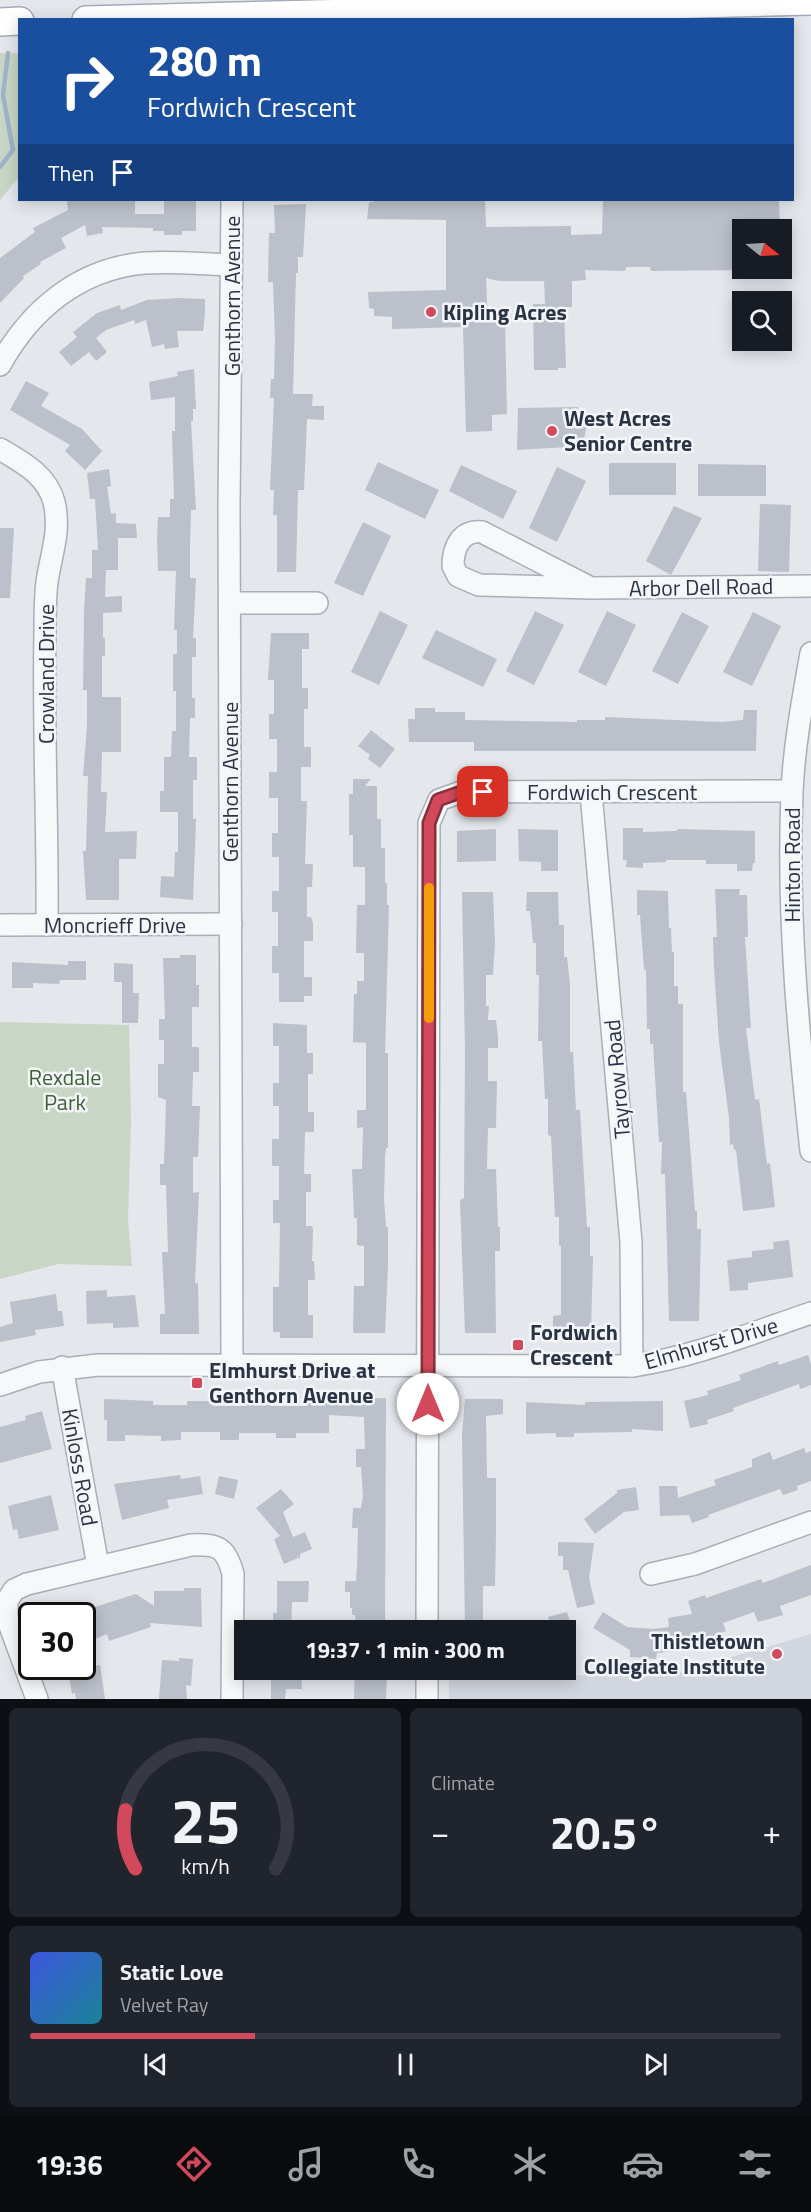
<!DOCTYPE html>
<meta charset="utf-8">
<style>
:root{--surface:#171b24;--page:#20242c;--text:#f1f3f6;--muted:#9ea1a6;--line:#363941;--accent:#d1495b}
body{margin:0;font-family:"Titillium Web",sans-serif;background:var(--page);color:var(--text);height:100vh;display:flex;flex-direction:column;font-size:22px;white-space:nowrap}
*{box-sizing:border-box;margin:0}
p{font-size:20px;color:var(--muted)}
.icon{flex:none;width:33px;height:33px;fill:none;stroke:currentColor;stroke-width:2;stroke-linecap:round;stroke-linejoin:round}
.map{position:relative;height:1699px;overflow:hidden}
.drawer{display:flex;flex-direction:column;gap:9px;padding:9px;background:#0d0f14;flex:1}
.drawer>*{flex:none}
.banner{position:absolute;left:18px;top:18px;width:776px;height:183px;border-radius:0px;box-shadow:0 3px 15px #0003;background:#1a4fa0;color:#fff;overflow:hidden}
.needle{width:39px;rotate:108deg}
.buttons{position:absolute;left:732px;top:219px;display:grid;gap:12px}
.buttons a{display:grid;place-items:center;width:60px;height:60px;border-radius:0px;background:var(--surface);box-shadow:0 3px 15px #0003;font-size:30px}
.speed{position:absolute;left:18px;top:1602px;display:flex;gap:12px;font-size:30px;font-weight:700;text-align:center}
.speed>*{display:grid;place-content:center;width:78px;height:78px;border-radius:50%;background:var(--surface);box-shadow:0 3px 15px #0003;line-height:1}
.speed .limit{border:3px solid #111;border-radius:9px;background:#fff;color:#111}
.pin{position:absolute;display:grid;place-items:center;width:51px;height:51px;color:#fff;margin:-26px;border-radius:12px;box-shadow:0 3px 9px #0006}
.me{position:absolute;width:66px;margin:-33px;rotate:0deg;stroke-linejoin:round;filter:drop-shadow(0 0 4px #0008)}
.turn{display:flex;align-items:center;gap:21px;height:126px;padding:0 30px;font-size:27px}
.turn .icon{width:78px;height:78px;stroke-width:2.5}
.turn b{display:block;font-size:42px;line-height:51px}
.then{display:flex;align-items:center;height:57px;padding:0 30px;background:#0003;gap:12px;font-size:22px}
.big{font-size:45px;font-weight:700;line-height:1.1}
.drawer .card{flex:1;display:flex;flex-direction:column;justify-content:center;gap:9px;min-width:0;padding:0 21px;border-radius:9px;background:var(--page)}
.drawer .dial{align-items:center;gap:0}
.dial svg{height:156px;overflow:visible;fill:none;stroke:var(--line);stroke-width:7;stroke-linecap:round;text-anchor:middle}
.dial text{fill:var(--text);stroke:none}
.song{display:flex;align-items:center;gap:18px}
.cover{width:72px;height:72px;border-radius:9px;background:linear-gradient(135deg,hsl(230 70% 55%),hsl(190 70% 35%))}
.played{height:6px;border-radius:3px;background:linear-gradient(90deg,var(--accent) 30%,var(--line) 30%)}
.keys{display:flex;justify-content:space-around;direction:ltr}
.heat{display:flex;justify-content:space-between;align-items:center;font-size:33px;direction:ltr}
.drawer .tiles{flex:1;display:grid;gap:9px;grid-template-columns:1fr 1fr}
.card:last-child{grid-column:span 2}
.trip{position:absolute;left:234px;top:1620px;width:342px;height:60px;border-radius:0px;background:var(--surface);box-shadow:0 3px 15px #0003;font-weight:700;line-height:60px;text-align:center}
.tabs{display:flex;height:96px;justify-content:space-around;align-items:center;background:#090b0e;color:var(--muted)}
.tabs .icon{width:42px;height:42px}
.tabs .selected{color:var(--accent)}
.tabs b{font-size:27px;color:var(--text)}
.map>svg:first-child{display:block}
.built{fill:#d2d6de}
.green{fill:#c9d6c5}
.lines{fill:none;stroke-linecap:round;stroke-linejoin:round}
.stream{stroke:#9fb4cc;stroke-width:4.5}
.building{fill:#bbc0ca}
.minor-casing{stroke:#a9aeb7;stroke-width:24}
.major-casing{stroke:#a3abb8;stroke-width:30}
.minor{stroke:#f7f8fa;stroke-width:21}
.major{stroke:#fff;stroke-width:27}
.route-casing{stroke:#882f3b;stroke-width:15}
.route{stroke:#d1495b;stroke-width:10}
.slow{stroke:#f59e0b;stroke-width:10}
.poi-dot{fill:#d1495b;stroke:#f4f6f9;stroke-width:2}
.labels{text-anchor:middle;dominant-baseline:central;stroke-width:5;stroke-linejoin:round;paint-order:stroke}
.street-label{font-size:22px;fill:#2b3445;stroke:#f4f6f9}
.poi-label{font-size:22px;font-weight:bold;fill:#2b3445;stroke:#f4f6f9;text-anchor:start}
.park-label{font-size:22px;fill:#3f6138;stroke:#f4f6f9}
</style>
<div class="map">
<svg width="811" height="1699" viewBox="0 0 811 1699">
<rect width="100%" height="100%" fill="#e4e7ec"/>
<!-- built -->
<polygon class="built" points="811,1634 811,1699 449,1699 449,1677 673,1674"/>
<!-- green -->
<g class="green">
<polygon points="0,53 20,53 19,177 0,200"/>
<polygon points="0,1022 129,1025 131,1122 128,1219 132,1266 58,1264 0,1279"/>
</g>
<g class="lines">
<!-- stream -->
<polyline class="stream" points="0,167 13,150 3,95 8,53"/>
</g>
<!-- building -->
<g class="building">
<polygon points="72,200 135,200 135,214 164,214 164,200 196,200 196,231 182,231 182,235 164,235 164,231 153,231 153,228 102,227 103,233 87,236 85,225 61,238 66,248 40,262 41,264 23,276 24,278 0,303 0,258 35,232 33,228 68,210 67,201"/>
<polygon points="373,200 485,200 486,227 571,226 571,235 602,234 603,200 779,200 780,230 742,230 742,270 651,271 650,267 626,267 625,271 585,270 586,280 572,281 572,307 564,307 566,368 558,368 558,370 534,370 533,304 545,304 544,281 499,281 486,278 488,322 505,321 507,414 492,415 492,431 466,432 463,327 392,329 392,317 374,316 374,309 369,308 368,292 446,290 446,220 367,219 369,202 374,202"/>
<polygon points="306,204 303,257 298,257 298,273 296,273 293,394 313,394 312,406 324,406 324,420 307,419 304,490 298,490 296,572 277,572 277,515 273,515 274,490 270,490 274,398 270,398 271,379 274,379 275,339 273,282 268,282 269,233 275,233 274,205"/>
<polygon points="180,298 205,299 205,314 203,331 177,331 179,347 165,349 164,344 152,347 146,320 135,324 134,320 106,330 96,338 107,352 96,361 89,352 71,366 59,352 77,337 73,332 97,313 120,305 121,310 147,300"/>
<polygon points="194,369 196,409 193,409 193,421 191,421 196,510 191,510 190,547 190,578 196,578 193,638 196,638 196,657 192,657 192,698 195,698 195,718 190,718 189,757 197,757 197,780 193,780 193,819 196,819 193,900 160,897 161,876 174,877 175,852 178,852 178,812 160,812 160,791 164,791 164,757 171,757 172,731 176,731 176,691 173,691 173,654 177,654 177,630 174,630 176,571 158,571 157,537 158,517 170,517 170,499 174,499 172,431 175,431 175,397 151,400 149,382 178,376 177,372"/>
<polygon points="26,381 49,393 41,406 82,429 102,451 85,470 65,451 70,445 10,410"/>
<polygon points="578,407 579,421 587,426 583,442 567,447 517,450 518,408"/>
<polygon points="378,462 439,490 425,519 365,490"/>
<rect x="609" y="463" width="67" height="32"/>
<polygon points="698,464 766,465 766,496 698,496"/>
<polygon points="461,465 517,491 503,519 449,491"/>
<polygon points="557,467 586,481 557,542 529,528"/>
<polygon points="109,469 111,486 107,487 111,514 116,513 116,523 136,524 137,538 118,538 118,570 106,570 105,597 122,596 122,612 103,613 103,638 105,638 105,656 102,656 102,697 121,697 121,752 102,752 101,792 107,792 105,832 137,831 136,859 119,859 119,900 86,900 83,851 86,851 88,776 83,776 87,726 87,690 83,690 84,611 86,578 92,578 92,550 98,550 95,499 90,499 87,473"/>
<polygon points="760,504 791,505 789,572 758,571"/>
<polygon points="674,506 702,518 671,575 646,561"/>
<polygon points="363,522 391,536 363,596 334,583"/>
<polygon points="0,528 14,528 10,598 0,598"/>
<polygon points="380,611 408,625 379,685 351,672"/>
<polygon points="535,611 564,625 534,685 506,671"/>
<polygon points="607,611 636,625 606,686 578,672"/>
<polygon points="682,612 709,626 678,684 652,671"/>
<polygon points="753,612 781,626 752,686 723,672"/>
<polygon points="436,630 497,659 483,687 422,658"/>
<polygon points="271,633 309,633 309,649 302,649 302,688 308,688 308,709 304,709 304,747 311,747 311,767 301,767 301,801 307,801 305,864 313,864 312,887 307,887 307,917 311,917 313,923 313,941 304,941 304,977 312,977 312,996 304,996 304,1002 279,1002 279,973 272,973 272,946 278,946 278,912 272,912 272,891 279,891 279,857 272,857 272,833 278,833 278,798 269,798 269,772 277,772 277,739 269,739 269,714 274,714 274,680 268,680"/>
<polygon points="415,708 435,708 435,712 465,712 465,720 577,722 577,720 605,720 605,717 722,722 743,720 744,710 757,710 756,751 474,751 474,742 409,742 408,719 415,719"/>
<polygon points="371,730 395,749 380,768 368,759 370,755 358,746"/>
<polygon points="353,779 371,779 365,786 377,786 377,819 381,819 381,848 385,848 385,883 387,883 387,905 389,905 385,1053 388,1053 388,1148 386,1148 385,1157 384,1199 386,1227 388,1227 388,1265 385,1333 353,1333 354,1286 364,1286 364,1246 357,1245 357,1218 354,1218 352,1169 362,1169 363,1127 357,1128 357,1110 366,1110 366,1043 353,1042 354,994 357,994 357,981 364,981 364,953 356,953 357,905 365,905 365,867 353,867 353,835 349,835 349,794 353,794"/>
<polygon points="623,828 643,828 643,832 677,831 677,829 755,831 755,863 753,863 752,871 737,871 737,864 706,864 706,860 666,860 666,862 643,863 643,868 626,867 627,860 623,860"/>
<polygon points="496,829 496,861 457,862 457,831"/>
<polygon points="518,829 558,830 558,871 541,871 541,862 519,861"/>
<polygon points="715,889 740,889 739,895 747,895 748,937 745,937 751,1028 746,1028 755,1100 759,1099 767,1164 770,1163 775,1207 743,1211 736,1150 734,1150 733,1144 730,1145 729,1118 719,1042 714,968 713,937 717,937"/>
<polygon points="637,890 668,891 669,928 671,928 672,952 674,952 674,986 678,986 678,1004 683,1004 683,1092 686,1092 695,1211 697,1211 697,1229 701,1229 699,1321 669,1321 665,1174 661,1174 662,1142 659,1142 653,1044 650,1044 650,1029 647,1029 646,969 644,970 640,915 637,915"/>
<polygon points="462,892 493,892 495,944 493,975 486,975 486,1006 489,1006 488,1020 496,1020 498,1037 498,1048 488,1048 488,1081 497,1081 496,1128 488,1128 487,1169 496,1169 498,1227 500,1227 500,1251 495,1251 496,1333 465,1333 460,1200 464,1198 465,1052"/>
<polygon points="527,892 558,892 559,925 564,925 564,957 567,957 570,985 570,1052 573,1052 576,1110 580,1110 587,1227 590,1227 590,1256 593,1256 591,1333 553,1332 553,1316 561,1315 561,1246 559,1246 559,1217 555,1217 551,1136 548,1135 548,1099 545,1099 542,1041 538,1041 539,975 536,975 536,943 533,943 530,911 526,911"/>
<polygon points="180,955 196,955 196,985 199,985 199,1007 192,1007 192,1047 199,1047 199,1072 193,1072 192,1106 200,1106 198,1157 193,1157 193,1193 199,1192 195,1283 198,1283 199,1334 160,1334 160,1314 165,1314 162,1252 168,1252 166,1185 160,1185 160,1164 164,1164 166,1100 158,1097 158,1064 164,1064 164,1040 159,1040 159,1019 165,1019 163,958 180,958"/>
<polygon points="68,961 86,961 86,980 60,980 59,984 33,983 33,988 12,988 12,962 68,965"/>
<polygon points="114,963 133,964 133,993 139,993 138,1023 122,1023 122,982 114,982"/>
<polygon points="273,1023 307,1025 307,1053 313,1053 313,1074 308,1074 308,1112 314,1112 314,1132 305,1132 304,1174 311,1174 311,1192 306,1192 306,1226 312,1226 313,1229 312,1261 314,1261 315,1280 308,1280 308,1315 313,1315 313,1338 280,1338 280,1332 273,1332 273,1287 279,1287 280,1223 273,1223 273,1200 279,1200 279,1166 272,1166 272,1139 279,1139 279,1106 273,1106 273,1083 279,1083 279,1046 273,1046"/>
<polygon points="789,1240 793,1277 748,1283 748,1290 730,1291 727,1260 752,1257 752,1251 774,1249 773,1242"/>
<polygon points="107,1290 107,1297 135,1295 139,1327 113,1328 113,1323 87,1324 86,1291"/>
<polygon points="56,1294 58,1311 62,1311 64,1326 35,1330 36,1335 0,1342 0,1327 13,1323 10,1302"/>
<polygon points="808,1355 811,1364 811,1385 800,1389 799,1384 733,1408 734,1411 707,1420 708,1424 690,1428 684,1401 708,1395 707,1391 741,1380 739,1375 778,1361 779,1365"/>
<polygon points="386,1398 385,1630 356,1630 355,1615 352,1615 352,1608 350,1608 350,1592 345,1592 345,1581 356,1581 357,1566 358,1528 352,1528 353,1508 361,1508 363,1495 361,1467 356,1467 356,1449 365,1449 364,1417 329,1415 329,1433 296,1433 296,1438 276,1438 276,1433 239,1433 239,1440 220,1440 220,1432 181,1432 181,1440 161,1441 161,1436 125,1435 125,1441 107,1441 107,1420 104,1420 104,1399 153,1401 153,1405 187,1405 187,1401 213,1401 213,1406 247,1406 247,1400 271,1399 271,1406 307,1406 307,1400"/>
<polygon points="465,1399 503,1399 503,1414 486,1416 487,1478 496,1478 496,1533 495,1586 483,1586 483,1630 465,1630 462,1435"/>
<polygon points="663,1401 663,1431 632,1429 632,1432 574,1433 574,1437 556,1437 556,1433 526,1434 526,1402 585,1405 585,1402"/>
<polygon points="42,1411 52,1449 0,1463 0,1427 26,1420 25,1416"/>
<polygon points="804,1448 806,1453 811,1451 811,1481 797,1486 798,1490 783,1495 780,1489 708,1515 709,1517 692,1523 689,1515 660,1516 659,1486 677,1486 678,1498 716,1485 714,1480 752,1467 752,1459 770,1452 773,1460"/>
<polygon points="180,1475 181,1479 200,1476 203,1494 167,1500 169,1508 122,1520 114,1484"/>
<polygon points="219,1476 238,1480 234,1499 215,1494"/>
<polygon points="636,1487 639,1510 624,1512 595,1534 584,1519 617,1493 617,1490"/>
<polygon points="281,1489 294,1504 283,1512 293,1537 305,1532 312,1549 300,1554 300,1559 297,1555 298,1558 284,1564 274,1539 280,1536 256,1508"/>
<polygon points="51,1495 59,1530 19,1539 17,1529 13,1530 8,1506"/>
<polygon points="558,1542 594,1543 589,1578 595,1604 577,1608 568,1570 563,1570 563,1556 558,1556"/>
<polygon points="811,1565 811,1595 780,1606 783,1615 758,1622 754,1612 723,1623 726,1631 695,1643 677,1645 677,1651 657,1653 656,1659 630,1657 630,1650 593,1628 603,1612 627,1627 654,1629 669,1627 668,1618 692,1614 688,1601 705,1595 706,1598 761,1579 763,1583"/>
<polygon points="277,1581 309,1581 308,1602 292,1602 291,1630 273,1630 273,1613 277,1613"/>
<polygon points="184,1588 201,1588 202,1627 150,1623 151,1627 109,1641 107,1634 82,1644 82,1611 136,1594 154,1606 154,1591 184,1591"/>
<polygon points="567,1612 571,1625 552,1630 548,1617"/>
<polygon points="179,1658 193,1659 191,1686 186,1685 187,1699 159,1699 162,1660 179,1661"/>
<polygon points="100,1665 105,1699 76,1699 75,1693 72,1694 68,1670"/>
<polygon points="271,1670 301,1670 302,1689 286,1689 285,1699 271,1699"/>
<polygon points="355,1670 387,1670 386,1699 354,1699"/>
</g>
<g class="lines">
<defs>
<g id="minor">
<polyline points="232,200 229,507 232,1365"/>
<path d="M 0,365 C 30,310 79,269 144,263 C 172,261 202,264 231,265"/>
<path d="M 0,449 C 22,462 47,475 54,502 C 61,531 51,554 47,582 C 45,598 45,616 45,632 C 43,730 48,827 47,925"/>
<path d="M 591,588 L 482,532 C 461,530 453,547 453,566 L 458,576 L 479,585 L 591,588 L 811,586"/>
<polyline points="230,603 317,603"/>
<path d="M 811,653 C 803,699 794,745 792,792 C 787,913 798,1031 811,1151"/>
<polyline points="591,793 631,1242 632,1366"/>
<polyline points="0,925 231,924"/>
<polyline points="62,1367 98,1566"/>
<path d="M 0,1385 L 39,1372 L 98,1365 L 632,1366 C 694,1357 752,1333 811,1313"/>
<polyline points="651,1574 695,1564 811,1522"/>
<polyline points="427,1630 429,823 439,800 461,792 792,791"/>
<path d="M 37,1699 L 7,1618 L 7,1601 L 14,1590 L 27,1584 L 191,1545 C 218,1544 226,1547 233,1574 L 232,1699"/>
<polyline points="427,1699 427,1670"/>
</g>
<g id="major">
<polyline points="86,20 811,1"/>
<polyline points="0,22 20,21"/>
</g>
</defs>
<!-- minor casing -->
<use href="#minor" class="minor-casing"/>
<!-- major casing -->
<use href="#major" class="major-casing"/>
<!-- minor -->
<use href="#minor" class="minor"/>
<!-- major -->
<use href="#major" class="major"/>
</g>
<g class="lines">
<defs>
<polyline id="route" points="428,1404 429,823 438,800 461,792 483,792"/>
</defs>
<!-- route casing -->
<use href="#route" class="route-casing"/>
<!-- route -->
<use href="#route" class="route"/>
<!-- slow -->
<polyline class="slow" points="429,1018 429,888"/>
</g>
<!-- markers -->
<g class="poi-dot">
<circle cx="431" cy="312" r="6"/>
<circle cx="552" cy="431" r="6"/>
<rect x="512" y="1339" width="12" height="12" rx="3"/>
<rect x="191" y="1377" width="12" height="12" rx="3"/>
<circle cx="777" cy="1654" r="6"/>
</g>
<g class="labels">
<!-- street labels -->
<g class="street-label">
<text transform="translate(232 296) rotate(-90)">Genthorn Avenue</text>
<text transform="translate(701 587) rotate(-1)">Arbor Dell Road</text>
<text transform="translate(46 674) rotate(-90)">Crowland Drive</text>
<text transform="translate(230 782) rotate(-90)">Genthorn Avenue</text>
<text x="612" y="792">Fordwich Crescent</text>
<text transform="translate(792 865) rotate(-90)">Hinton Road</text>
<text x="115" y="925">Moncrieff Drive</text>
<text transform="translate(617 1079) rotate(-95)">Tayrow Road</text>
<text transform="translate(711 1343) rotate(-16)">Elmhurst Drive</text>
<text transform="translate(80 1467) rotate(80)">Kinloss Road</text>
</g>
<!-- poi labels -->
<g class="poi-label">
<text x="443" y="312">Kipling Acres</text>
<text x="564" y="418">West Acres<tspan x="564" dy="25">Senior Centre</tspan></text>
<text x="530" y="1332">Fordwich<tspan x="530" dy="25">Crescent</tspan></text>
<text x="209" y="1370">Elmhurst Drive at<tspan x="209" dy="25">Genthorn Avenue</tspan></text>
<text x="765" y="1641" text-anchor="end">Thistletown<tspan x="765" dy="25">Collegiate Institute</tspan></text>
</g>
<!-- park labels -->
<g class="park-label">
<text x="65" y="1077">Rexdale<tspan x="65" dy="25">Park</tspan></text>
</g>
</g>
</svg>
<div class="buttons">
<a><svg class="needle" viewBox="-14 -14 28 28"><path d="M0-13l5 13h-10z" fill="#e53935"/><path d="M0 13l5-13h-10z" fill="#9ea1a6"/></svg></a>
<a><svg class="icon" aria-label="search" viewBox="0 0 24 24"><circle cx="10" cy="10" r="6"/><path d="M15 15l6 6"/></svg></a>
</div>
<div class="speed"><div class="limit">30</div></div>
<div class="pin" style="left:483px;top:792px;background:#d93025"><svg class="icon" aria-label="arrive" viewBox="0 0 24 24"><path d="M6 21V4h12l-3 4 3 4H6"/></svg></div>
<svg class="me" style="left:428px;top:1404px" viewBox="-20 -20 40 40"><circle r="19" fill="#fff"/><path d="M0-13L10 11 0 6-10 11z" fill="#d1495b"/></svg>
<div class="trip">19:37 · 1 min · 300 m</div>
<div class="banner">
<div class="turn"><svg class="icon" aria-label="right" viewBox="0 0 24 24"><path d="M7 20v-9h11M14 6l5 5-5 5"/></svg><div><b>280 m</b>Fordwich Crescent</div></div>
<div class="then">Then<svg class="icon" aria-label="arrive" viewBox="0 0 24 24"><path d="M6 21V4h12l-3 4 3 4H6"/></svg></div>
</div>
</div>
<section class="drawer">
<div class="tiles">
<div class="card dial"><svg viewBox="0 0 100 80">
<path d="M14 69A42 42 0 1 1 86 69"/>
<path d="M14 69A42 42 0 0 1 9 39" stroke="#d1495b"/>
<text x="50" y="56" font-size="32" font-weight="700">25</text>
<text x="50" y="72" font-size="11">km/h</text>
</svg></div>
<div class="card"><p>Climate</p>
<div class="heat"><a>−</a><b class="big">20.5°</b><a>+</a></div>
</div>
<div class="card">
<div class="song"><i class="cover"></i><div><b>Static Love</b><p>Velvet Ray</p></div></div>
<div class="played"></div>
<div class="keys"><svg class="icon" aria-label="previous" viewBox="0 0 24 24"><path d="M18 5L8 12l10 7zM5 5v14"/></svg><svg class="icon" aria-label="pause" viewBox="0 0 24 24"><path d="M8 5v14M16 5v14"/></svg><svg class="icon" aria-label="next" viewBox="0 0 24 24"><path d="M6 5l10 7-10 7zM19 5v14"/></svg></div>
</div>
</div>
</section>
<nav class="tabs">
<b>19:36</b>
<svg class="icon selected" aria-label="directions" viewBox="0 0 24 24"><path d="M12 3l9 9-9 9-9-9zM9 14v-3h6M13 9l2 2-2 2"/></svg>
<svg class="icon" aria-label="music" viewBox="0 0 24 24"><path d="M9 18V5l10-2v13"/><circle cx="6" cy="18" r="3"/><circle cx="16" cy="16" r="3"/></svg>
<svg class="icon" aria-label="phone" viewBox="0 0 24 24"><path d="M5 4h4l2 5-3 2q2 4 5 5l2-3 5 2v4C11 20 4 13 5 4z"/></svg>
<svg class="icon" aria-label="climate" viewBox="0 0 24 24"><path d="M12 3v18M4 7l16 10M4 17L20 7"/></svg>
<svg class="icon" aria-label="car" viewBox="0 0 24 24"><path d="M5 17H2v-5l4-1 3-4h7l3 4 3 1v5h-3M9 17h6M6 11h13"/><circle cx="7" cy="17" r="2"/><circle cx="17" cy="17" r="2"/></svg>
<svg class="icon" aria-label="filters" viewBox="0 0 24 24"><path d="M4 7h16M4 17h16"/><circle cx="9" cy="7" r="2"/><circle cx="15" cy="17" r="2"/></svg>
</nav>
